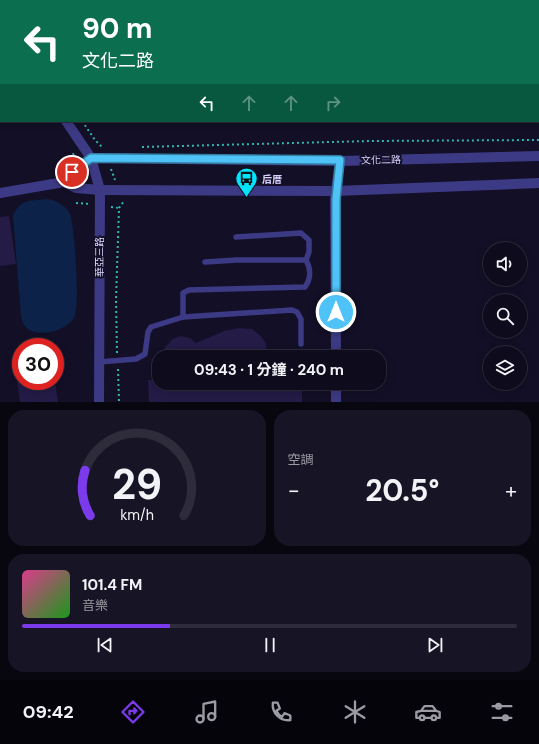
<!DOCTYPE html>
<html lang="zh-TW">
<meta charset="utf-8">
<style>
:root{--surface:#0e0b1c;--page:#171425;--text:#f1f3f6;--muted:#9b9ba3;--line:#2e2b3b;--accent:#7c3aed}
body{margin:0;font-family:"DM Sans","Noto Sans TC",sans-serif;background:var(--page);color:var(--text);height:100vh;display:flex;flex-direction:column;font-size:15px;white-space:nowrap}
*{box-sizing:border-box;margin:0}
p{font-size:13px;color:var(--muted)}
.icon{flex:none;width:22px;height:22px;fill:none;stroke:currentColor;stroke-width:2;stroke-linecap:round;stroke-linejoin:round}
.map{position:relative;height:402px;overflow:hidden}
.drawer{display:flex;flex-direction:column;gap:8px;padding:8px;background:#08060f;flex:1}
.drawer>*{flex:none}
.top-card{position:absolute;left:0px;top:0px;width:539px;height:122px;box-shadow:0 2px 10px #0003,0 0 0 1px var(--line);background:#0b6e4f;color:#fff;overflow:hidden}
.fabs{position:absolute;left:483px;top:242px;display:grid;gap:8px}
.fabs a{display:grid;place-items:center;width:44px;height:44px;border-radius:50%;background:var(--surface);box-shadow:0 2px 10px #0003,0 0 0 1px var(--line);font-size:20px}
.speed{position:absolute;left:12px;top:338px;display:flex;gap:8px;font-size:20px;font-weight:700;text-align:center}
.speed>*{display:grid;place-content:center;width:52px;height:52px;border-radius:50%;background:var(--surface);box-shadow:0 2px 10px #0003,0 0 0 1px var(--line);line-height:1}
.speed .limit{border:6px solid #d22;background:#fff;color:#111}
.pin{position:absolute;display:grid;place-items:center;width:34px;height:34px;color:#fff;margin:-17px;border:2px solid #fff;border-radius:50%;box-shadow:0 1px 4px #0007}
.me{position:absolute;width:44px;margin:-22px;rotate:0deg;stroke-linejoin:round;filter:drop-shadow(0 0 3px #0008)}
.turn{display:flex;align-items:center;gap:14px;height:84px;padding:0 16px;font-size:18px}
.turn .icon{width:52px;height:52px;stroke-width:2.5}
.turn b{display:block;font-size:28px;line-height:34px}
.lanes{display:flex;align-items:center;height:38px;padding:0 16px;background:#0003;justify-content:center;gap:20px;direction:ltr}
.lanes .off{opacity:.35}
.big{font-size:30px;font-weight:700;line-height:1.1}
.drawer .tile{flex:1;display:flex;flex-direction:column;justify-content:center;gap:6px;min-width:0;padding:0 14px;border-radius:16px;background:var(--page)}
.drawer .dial{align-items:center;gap:0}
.dial svg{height:104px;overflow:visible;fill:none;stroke:var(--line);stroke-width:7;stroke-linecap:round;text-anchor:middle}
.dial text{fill:var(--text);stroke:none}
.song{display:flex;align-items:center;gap:12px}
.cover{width:48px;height:48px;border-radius:6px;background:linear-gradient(135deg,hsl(330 70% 55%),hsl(120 70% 35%))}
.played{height:4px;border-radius:2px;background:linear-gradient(90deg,var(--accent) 30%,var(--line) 30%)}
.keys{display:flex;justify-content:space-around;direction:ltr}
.heat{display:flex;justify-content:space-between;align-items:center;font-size:22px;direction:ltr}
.drawer .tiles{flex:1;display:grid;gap:8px;grid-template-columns:1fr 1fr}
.tile:last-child{grid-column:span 2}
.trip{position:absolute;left:152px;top:350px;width:234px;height:40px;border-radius:16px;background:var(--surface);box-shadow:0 2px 10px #0003,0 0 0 1px var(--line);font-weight:700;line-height:40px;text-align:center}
.tabs{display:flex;height:64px;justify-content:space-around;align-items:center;background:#06040b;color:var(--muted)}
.tabs .icon{width:28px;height:28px}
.tabs .selected{color:var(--accent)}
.tabs b{font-size:18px;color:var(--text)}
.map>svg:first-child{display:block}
.water{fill:#0c2248}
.building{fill:#241b47}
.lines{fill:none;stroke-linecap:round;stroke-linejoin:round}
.path{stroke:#2fb8b0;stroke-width:2;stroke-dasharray:2 3;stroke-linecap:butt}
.service{stroke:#3d3a85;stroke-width:5.5}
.minor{stroke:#3d3a85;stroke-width:10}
.tertiary{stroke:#3d3a85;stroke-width:10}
.route-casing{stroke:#337fa1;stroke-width:10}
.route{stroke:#4fc3f7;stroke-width:7}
.labels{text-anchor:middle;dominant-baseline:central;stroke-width:4;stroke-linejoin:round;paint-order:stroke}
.street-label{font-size:10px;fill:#d9d4ff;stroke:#130f26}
.poi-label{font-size:10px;font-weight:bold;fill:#d9d4ff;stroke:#130f26;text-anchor:start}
</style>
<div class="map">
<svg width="539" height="402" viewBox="0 0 539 402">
<rect width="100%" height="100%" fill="#130f26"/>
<!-- water -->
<path class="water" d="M 48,199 C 57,201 66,205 70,214 C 75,227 80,307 74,318 C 67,330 40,338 28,329 C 23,325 22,321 21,316 L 13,216 C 21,198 31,201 48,199 Z"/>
<!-- building -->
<g class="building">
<polygon points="9,216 16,264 0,266 0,217"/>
<polygon points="239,328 252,329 261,336 266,344 266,357 164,357 165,347 173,339 180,336 190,338 196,343 224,331"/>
<polygon points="148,380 159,380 159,383 302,383 302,402 149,402"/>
<polygon points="17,381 55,381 58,402 20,402"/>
</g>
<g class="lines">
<!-- path -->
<g class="path">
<polyline points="0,1 1,3"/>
<polyline points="82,121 95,140 102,147"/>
<polyline points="142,147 369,141 539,140"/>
<polyline points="64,160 75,153"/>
<polyline points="111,169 115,180"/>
<polyline points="76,203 90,204"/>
<polyline points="111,207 119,208"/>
<polyline points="117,353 116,300 119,208 124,201"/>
<polyline points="118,369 119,402"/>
</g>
<!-- service -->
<g class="service">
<polyline points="236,237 301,233 309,240 309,252 306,260"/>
<path d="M 183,317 L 183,293 L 189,290 L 305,287 C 311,279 311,269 306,260 L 237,260 L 205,262"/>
<polyline points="99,362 136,359 145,354 148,332 151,327 183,317 292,310 297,312 301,319 301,344"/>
</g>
<!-- minor -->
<g class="minor">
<polyline points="64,182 73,172 91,158"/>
<polyline points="0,193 64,182 76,188 100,190"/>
<polyline points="336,357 335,199 340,161"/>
<polyline points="336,383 336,402"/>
</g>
<!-- tertiary -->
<g class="tertiary">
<polyline points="0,23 1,25"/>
<polyline points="66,121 91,158 100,190 99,402"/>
<polyline points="91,158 340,161 539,156"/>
<polyline points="100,190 336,191 539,183"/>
</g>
</g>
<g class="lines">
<defs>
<polyline id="route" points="72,172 91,158 340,160 336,199 336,312"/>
</defs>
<!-- route casing -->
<use href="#route" class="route-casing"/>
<!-- route -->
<use href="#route" class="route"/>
</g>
<!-- icons -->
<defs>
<symbol id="bus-pin" viewBox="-11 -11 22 30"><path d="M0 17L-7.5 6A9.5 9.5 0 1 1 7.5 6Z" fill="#00e5ff" stroke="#130f26"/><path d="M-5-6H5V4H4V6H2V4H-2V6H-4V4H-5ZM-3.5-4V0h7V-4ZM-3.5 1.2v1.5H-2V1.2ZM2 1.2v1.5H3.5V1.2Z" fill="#111"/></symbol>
</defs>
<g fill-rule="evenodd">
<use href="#bus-pin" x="234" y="166" width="25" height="34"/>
</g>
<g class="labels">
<!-- street labels -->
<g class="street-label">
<text transform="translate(381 160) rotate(-1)">文化二路</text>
<text transform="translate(99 257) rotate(-90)">華亞三路</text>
</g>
<!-- poi labels -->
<g class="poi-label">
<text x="262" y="179">后厝</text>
</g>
</g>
</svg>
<div class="fabs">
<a><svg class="icon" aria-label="sound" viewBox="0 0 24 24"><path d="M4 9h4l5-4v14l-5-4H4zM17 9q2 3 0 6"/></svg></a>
<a><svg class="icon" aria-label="search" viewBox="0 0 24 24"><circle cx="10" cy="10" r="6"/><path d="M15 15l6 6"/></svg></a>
<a><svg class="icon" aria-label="layers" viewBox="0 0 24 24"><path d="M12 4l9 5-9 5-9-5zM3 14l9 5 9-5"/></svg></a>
</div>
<div class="speed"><div class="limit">30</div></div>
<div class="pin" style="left:72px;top:172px;background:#d93025"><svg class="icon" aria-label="arrive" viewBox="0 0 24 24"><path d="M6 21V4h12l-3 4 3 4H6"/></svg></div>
<svg class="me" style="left:336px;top:312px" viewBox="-20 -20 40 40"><circle r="17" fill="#4fc3f7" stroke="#fff" stroke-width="3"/><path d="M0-11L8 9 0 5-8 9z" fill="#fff"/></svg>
<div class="trip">09:43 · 1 分鐘 · 240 m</div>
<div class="top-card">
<div class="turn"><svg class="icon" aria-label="left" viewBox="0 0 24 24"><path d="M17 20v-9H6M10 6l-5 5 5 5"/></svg><div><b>90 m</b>文化二路</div></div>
<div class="lanes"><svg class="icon" aria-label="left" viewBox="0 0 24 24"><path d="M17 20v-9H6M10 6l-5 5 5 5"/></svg><svg class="icon off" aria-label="ahead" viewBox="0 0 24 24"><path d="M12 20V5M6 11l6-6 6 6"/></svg><svg class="icon off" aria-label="ahead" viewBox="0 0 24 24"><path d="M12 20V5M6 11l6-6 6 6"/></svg><svg class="icon off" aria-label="right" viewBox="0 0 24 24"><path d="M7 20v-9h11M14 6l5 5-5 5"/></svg></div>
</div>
</div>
<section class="drawer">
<div class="tiles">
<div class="tile dial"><svg viewBox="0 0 100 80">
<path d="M14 69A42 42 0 1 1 86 69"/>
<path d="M14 69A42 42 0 0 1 10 34" stroke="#7c3aed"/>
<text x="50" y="56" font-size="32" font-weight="700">29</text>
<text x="50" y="72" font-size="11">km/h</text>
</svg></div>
<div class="tile"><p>空調</p>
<div class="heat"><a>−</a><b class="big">20.5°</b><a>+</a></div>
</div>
<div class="tile">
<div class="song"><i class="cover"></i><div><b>101.4 FM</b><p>音樂</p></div></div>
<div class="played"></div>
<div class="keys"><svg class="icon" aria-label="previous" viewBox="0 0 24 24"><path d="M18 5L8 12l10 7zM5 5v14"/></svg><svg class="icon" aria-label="pause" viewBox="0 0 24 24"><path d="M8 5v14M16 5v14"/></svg><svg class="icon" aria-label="next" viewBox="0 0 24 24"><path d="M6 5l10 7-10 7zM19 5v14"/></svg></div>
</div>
</div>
</section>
<nav class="tabs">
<b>09:42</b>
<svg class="icon selected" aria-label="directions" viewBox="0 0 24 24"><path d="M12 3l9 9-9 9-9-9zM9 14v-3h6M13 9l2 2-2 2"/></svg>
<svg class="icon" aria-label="music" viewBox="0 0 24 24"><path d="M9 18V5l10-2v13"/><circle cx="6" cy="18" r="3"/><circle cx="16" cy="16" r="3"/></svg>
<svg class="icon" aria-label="phone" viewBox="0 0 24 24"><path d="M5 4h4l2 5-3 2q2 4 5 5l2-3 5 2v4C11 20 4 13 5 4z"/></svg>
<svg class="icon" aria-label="climate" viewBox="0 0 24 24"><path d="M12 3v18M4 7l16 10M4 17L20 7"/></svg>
<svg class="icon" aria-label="car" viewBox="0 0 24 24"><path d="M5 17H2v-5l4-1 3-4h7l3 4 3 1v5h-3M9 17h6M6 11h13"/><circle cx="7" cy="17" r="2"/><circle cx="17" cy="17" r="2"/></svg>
<svg class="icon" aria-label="filters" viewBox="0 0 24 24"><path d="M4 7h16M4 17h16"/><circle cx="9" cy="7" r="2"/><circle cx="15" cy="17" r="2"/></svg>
</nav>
